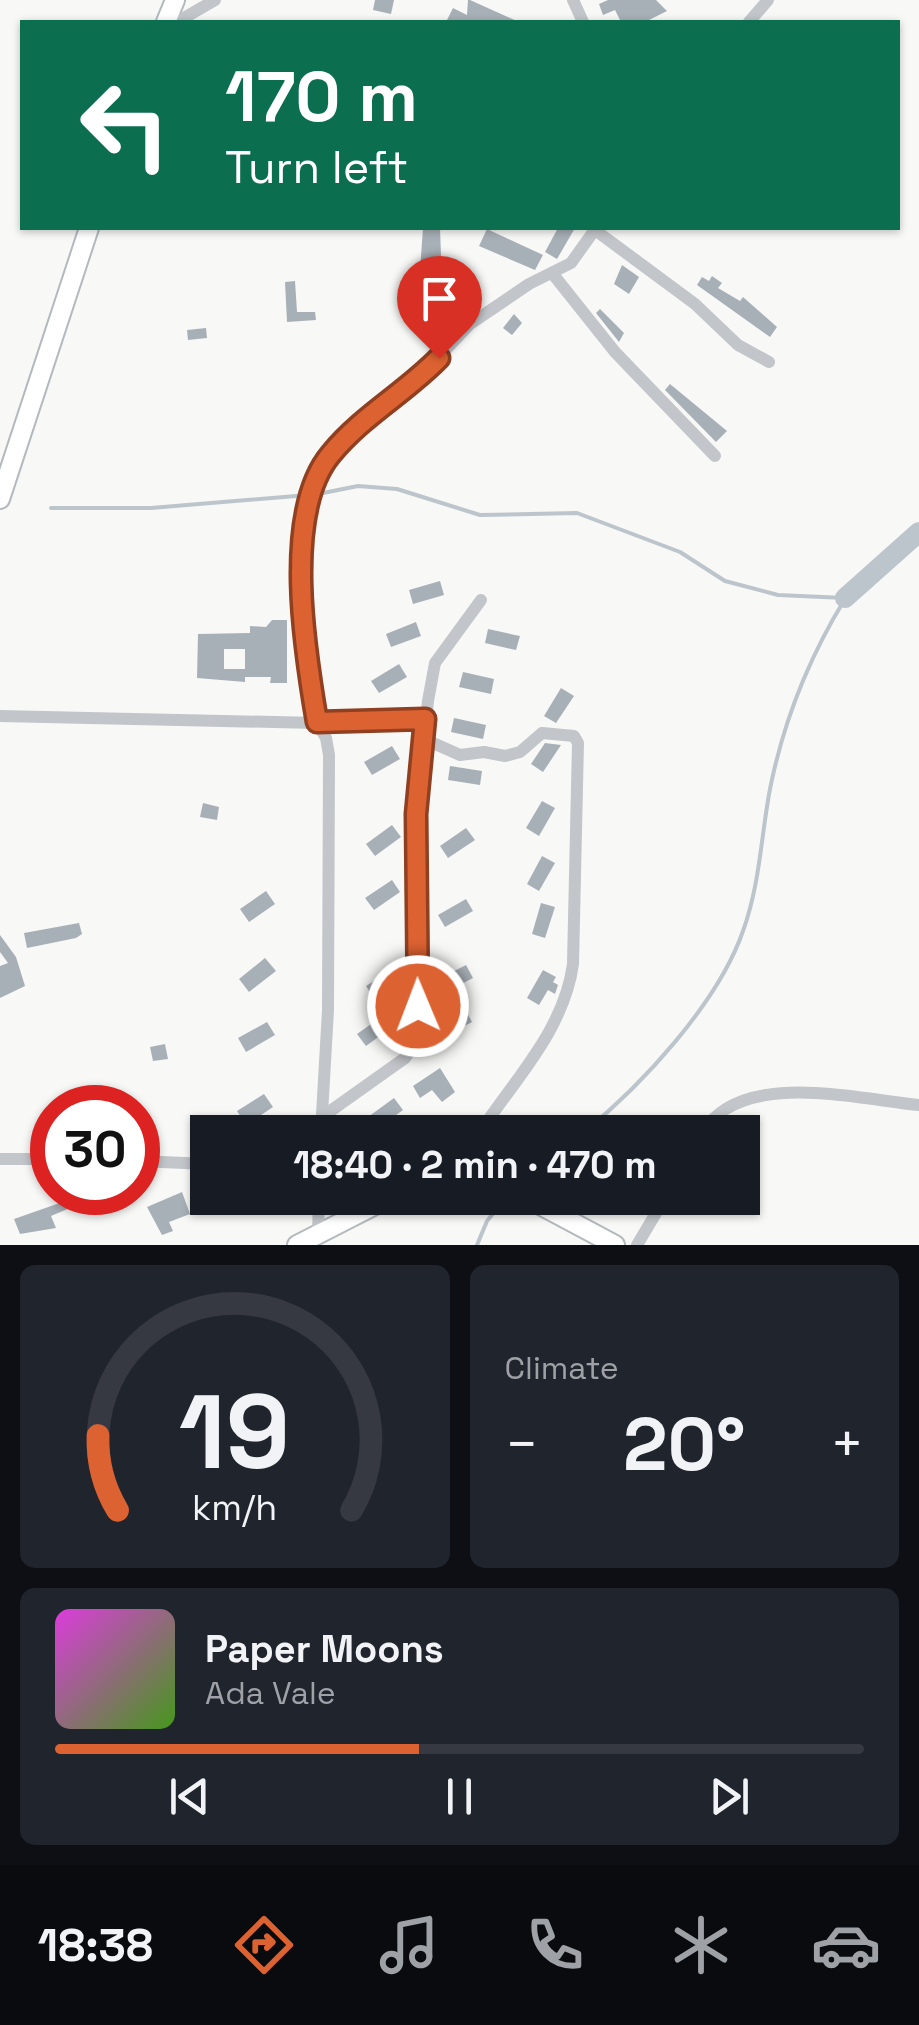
<!DOCTYPE html>
<meta charset="utf-8">
<style>
:root{--surface:#171b24;--page:#20242c;--text:#f1f3f6;--muted:#9ea1a6;--line:#363941;--accent:#dd6231}
body{margin:0;font-family:"Space Grotesk",sans-serif;background:var(--page);color:var(--text);height:100vh;display:flex;flex-direction:column;font-size:38px;white-space:nowrap}
*{box-sizing:border-box;margin:0}
p{font-size:32px;color:var(--muted)}
.icon{flex:none;width:55px;height:55px;fill:none;stroke:currentColor;stroke-width:2;stroke-linecap:round;stroke-linejoin:round}
.map{position:relative;height:1245px;overflow:hidden}
.panel{display:flex;flex-direction:column;gap:20px;padding:20px;background:#0d0f14;flex:1}
.panel>*{flex:none}
.banner{position:absolute;left:20px;top:20px;width:880px;height:210px;border-radius:0px;box-shadow:0 2px 8px #0004;background:#0b6e4f;color:#fff;overflow:hidden}
.speed{position:absolute;left:30px;top:1085px;display:flex;gap:20px;font-size:50px;font-weight:700;text-align:center}
.speed>*{display:grid;place-content:center;width:130px;height:130px;border-radius:50%;background:var(--surface);box-shadow:0 2px 8px #0004;line-height:1}
.speed .limit{border:15px solid #d22;background:#fff;color:#111}
.pin{position:absolute;display:grid;place-items:center;width:85px;height:85px;color:#fff;margin:-102px -42px;border-radius:50% 50% 50% 0;rotate:-45deg;box-shadow:0 0 10px #0007}
.pin .icon{rotate:45deg}
.me{position:absolute;width:110px;margin:-55px;rotate:359deg;stroke-linejoin:round;filter:drop-shadow(0 0 8px #0008)}
.turn{display:flex;align-items:center;gap:35px;height:210px;padding:0 40px;font-size:45px}
.turn .icon{width:130px;height:130px;stroke-width:2.5}
.turn b{display:block;font-size:70px;line-height:85px}
.big{font-size:75px;font-weight:700;line-height:1.1}
.panel .widget{flex:1;display:flex;flex-direction:column;justify-content:center;gap:15px;min-width:0;padding:0 35px;border-radius:15px;background:var(--page)}
.panel .dial{align-items:center;gap:0}
.dial svg{height:260px;overflow:visible;fill:none;stroke:var(--line);stroke-width:7;stroke-linecap:round;text-anchor:middle}
.dial text{fill:var(--text);stroke:none}
.song{display:flex;align-items:center;gap:30px}
.cover{width:120px;height:120px;border-radius:15px;background:linear-gradient(135deg,hsl(300 70% 55%),hsl(100 70% 35%))}
.played{height:10px;border-radius:5px;background:linear-gradient(90deg,var(--accent) 45%,var(--line) 45%)}
.keys{display:flex;justify-content:space-around;direction:ltr}
.heat{display:flex;justify-content:space-between;align-items:center;font-size:55px;direction:ltr}
.panel .tiles{flex:1;display:grid;gap:20px;grid-template-columns:1fr 1fr}
.widget:last-child{grid-column:span 2}
.trip{position:absolute;left:190px;top:1115px;width:570px;height:100px;border-radius:0px;background:var(--surface);box-shadow:0 2px 8px #0004;font-weight:700;line-height:100px;text-align:center}
.menu{display:flex;height:160px;justify-content:space-around;align-items:center;background:#090b0e;color:var(--muted)}
.menu .icon{width:70px;height:70px}
.menu .active{color:var(--accent)}
.menu b{font-size:45px;color:var(--text)}
.map>svg:first-child{display:block}
.lines{fill:none;stroke-linecap:round;stroke-linejoin:round}
.stream{stroke:#bcc5cb;stroke-width:4}
.river{stroke:#bcc5cb;stroke-width:20}
.building{fill:#a8b0b7;fill-rule:evenodd}
.secondary-casing{stroke:#b4b9be;stroke-width:22}
.street{stroke:#c2c5c9;stroke-width:12}
.secondary{stroke:#fff;stroke-width:18}
.route-casing{stroke:#904020;stroke-width:25}
.route{stroke:#dd6231;stroke-width:18}
</style>
<div class="map">
<svg width="919" height="1245" viewBox="0 0 919 1245">
<rect width="100%" height="100%" fill="#f8f8f6"/>
<g class="lines">
<!-- stream -->
<g class="stream">
<polyline points="318,494 358,486 397,489 480,515 577,513 680,552 725,581 778,595 845,598"/>
<polyline points="51,508 151,508 308,495"/>
<path d="M 584,1132 C 642,1085 718,1003 743,931 C 760,884 761,836 770,789 C 784,719 808,659 845,599"/>
<polyline points="477,1245 487,1221 506,1198"/>
</g>
<!-- river -->
<polyline class="river" points="845,598 919,532"/>
</g>
<!-- building -->
<g class="building">
<polygon points="375,0 394,0 391,14 373,10"/>
<polygon points="468,0 470,0 519,22 446,22 453,8 467,15"/>
<polygon points="608,0 656,0 667,11 645,22 621,22 615,10 603,15 599,4"/>
<polygon points="423,228 440,228 442,284 419,284"/>
<polygon points="558,228 575,228 557,259 545,252"/>
<polygon points="487,229 543,255 535,270 479,246"/>
<polygon points="622,265 639,277 629,294 614,284"/>
<polygon points="712,276 722,283 718,288 740,301 743,297 777,327 770,337 697,285 702,277 709,281"/>
<polygon points="295,281 297,312 315,312 316,320 287,322 285,282"/>
<polygon points="600,309 624,333 619,342 596,313"/>
<polygon points="514,314 522,323 512,335 503,328"/>
<polygon points="206,328 207,338 188,340 187,330"/>
<polygon points="670,384 727,431 716,442 665,390"/>
<polygon points="440,581 444,595 413,604 409,590"/>
<path d="M 272,620 L 287,620 L 287,683 L 270,683 L 271,677 L 245,677 L 245,682 L 197,678 L 198,634 L 250,633 L 250,626 L 266,627 ZM 224,649 L 245,649 L 245,669 L 224,669 Z"/>
<polygon points="416,622 421,636 391,647 386,634"/>
<polygon points="488,629 520,636 516,650 485,643"/>
<polygon points="399,664 407,677 379,693 371,681"/>
<polygon points="463,672 494,679 491,694 459,687"/>
<polygon points="561,688 574,696 556,723 544,716"/>
<polygon points="454,718 486,725 483,739 451,732"/>
<polygon points="545,743 561,745 543,772 531,764"/>
<polygon points="392,746 400,759 372,775 364,762"/>
<polygon points="450,766 482,771 480,785 448,780"/>
<polygon points="542,801 555,808 539,836 526,828"/>
<polygon points="203,803 219,807 217,820 200,817"/>
<polygon points="392,825 401,837 375,856 366,844"/>
<polygon points="466,828 475,840 448,858 440,846"/>
<polygon points="542,856 555,863 539,891 527,884"/>
<polygon points="392,880 400,892 374,910 365,898"/>
<polygon points="266,891 275,904 249,922 240,909"/>
<polygon points="466,899 473,911 445,927 438,915"/>
<polygon points="541,903 555,907 545,938 532,934"/>
<polygon points="79,923 82,934 76,938 27,948 24,933"/>
<polygon points="0,935 16,957 25,986 0,998 0,966 8,963 0,952"/>
<polygon points="265,958 276,971 249,992 239,979"/>
<polygon points="466,965 473,978 444,993 437,980"/>
<polygon points="393,969 401,981 374,998 366,986"/>
<polygon points="543,970 556,977 553,982 558,985 555,994 548,990 539,1005 527,998"/>
<polygon points="465,1009 472,1022 443,1037 436,1024"/>
<polygon points="384,1015 392,1027 366,1046 357,1034"/>
<polygon points="267,1022 275,1035 246,1052 238,1038"/>
<polygon points="165,1044 168,1059 153,1061 150,1047"/>
<polygon points="440,1068 455,1092 442,1102 432,1090 420,1098 413,1086"/>
<polygon points="264,1094 273,1107 246,1125 237,1111"/>
<polygon points="394,1098 403,1110 377,1129 368,1117"/>
<polygon points="182,1192 190,1214 169,1222 173,1231 162,1235 147,1207"/>
<polygon points="74,1198 77,1205 51,1216 56,1228 20,1234 14,1219"/>
</g>
<g class="lines">
<defs>
<g id="secondary">
<polyline points="166,22 175,0"/>
<polyline points="0,499 89,228"/>
<polyline points="527,1198 615,1245"/>
<polyline points="297,1245 389,1198"/>
</g>
</defs>
<!-- secondary casing -->
<use href="#secondary" class="secondary-casing"/>
<!-- street -->
<g class="street">
<polyline points="573,0 583,22"/>
<polyline points="177,22 215,0"/>
<polyline points="749,22 768,0"/>
<polyline points="595,230 695,304 738,345 769,362"/>
<polyline points="552,273 615,352 715,456"/>
<polyline points="0,716 317,723 326,738 329,755 328,1010 321,1132"/>
<polyline points="425,719 317,723 307,663 304,535 311,495 326,459 373,412 407,391 470,324 529,284 571,263 596,228"/>
<path d="M 424,739 L 460,755 L 484,752 L 505,756 L 520,752 L 542,733 L 574,736 L 578,743 L 573,964 C 564,1030 515,1079 480,1132"/>
<polyline points="322,1117 405,1058 418,1039 416,814 428,701 435,663 481,600"/>
<path d="M 703,1132 C 741,1069 856,1099 919,1105"/>
<polyline points="0,1159 52,1159"/>
<polyline points="138,1161 208,1164"/>
<polyline points="318,1233 319,1198"/>
<polyline points="637,1245 665,1198"/>
</g>
<!-- secondary -->
<use href="#secondary" class="secondary"/>
</g>
<g class="lines">
<defs>
<path id="route" d="M 418,1006 L 416,814 L 425,719 L 317,722 C 305,652 282,512 331,454 C 362,416 405,393 439,358"/>
</defs>
<!-- route casing -->
<use href="#route" class="route-casing"/>
<!-- route -->
<use href="#route" class="route"/>
</g>
</svg>
<div class="speed"><div class="limit">30</div></div>
<div class="pin" style="left:439px;top:358px;background:#d93025"><svg class="icon" aria-label="arrive" viewBox="0 0 24 24"><path d="M6 21V4h12l-3 4 3 4H6"/></svg></div>
<svg class="me" style="left:418px;top:1006px" viewBox="-20 -20 40 40"><circle r="17" fill="#dd6231" stroke="#fff" stroke-width="3"/><path d="M0-11L8 9 0 5-8 9z" fill="#fff"/></svg>
<div class="trip">18:40 · 2 min · 470 m</div>
<div class="banner">
<div class="turn"><svg class="icon" aria-label="left" viewBox="0 0 24 24"><path d="M17 20v-9H6M10 6l-5 5 5 5"/></svg><div><b>170 m</b>Turn left</div></div>
</div>
</div>
<section class="panel">
<div class="tiles">
<div class="widget dial"><svg viewBox="0 0 100 80">
<path d="M14 69A42 42 0 1 1 86 69"/>
<path d="M14 69A42 42 0 0 1 8 46" stroke="#dd6231"/>
<text x="50" y="56" font-size="32" font-weight="700">19</text>
<text x="50" y="72" font-size="11">km/h</text>
</svg></div>
<div class="widget"><p>Climate</p>
<div class="heat"><a>−</a><b class="big">20°</b><a>+</a></div>
</div>
<div class="widget">
<div class="song"><i class="cover"></i><div><b>Paper Moons</b><p>Ada Vale</p></div></div>
<div class="played"></div>
<div class="keys"><svg class="icon" aria-label="previous" viewBox="0 0 24 24"><path d="M18 5L8 12l10 7zM5 5v14"/></svg><svg class="icon" aria-label="pause" viewBox="0 0 24 24"><path d="M8 5v14M16 5v14"/></svg><svg class="icon" aria-label="next" viewBox="0 0 24 24"><path d="M6 5l10 7-10 7zM19 5v14"/></svg></div>
</div>
</div>
</section>
<nav class="menu">
<b>18:38</b>
<svg class="icon active" aria-label="directions" viewBox="0 0 24 24"><path d="M12 3l9 9-9 9-9-9zM9 14v-3h6M13 9l2 2-2 2"/></svg>
<svg class="icon" aria-label="music" viewBox="0 0 24 24"><path d="M9 18V5l10-2v13"/><circle cx="6" cy="18" r="3"/><circle cx="16" cy="16" r="3"/></svg>
<svg class="icon" aria-label="phone" viewBox="0 0 24 24"><path d="M5 4h4l2 5-3 2q2 4 5 5l2-3 5 2v4C11 20 4 13 5 4z"/></svg>
<svg class="icon" aria-label="climate" viewBox="0 0 24 24"><path d="M12 3v18M4 7l16 10M4 17L20 7"/></svg>
<svg class="icon" aria-label="car" viewBox="0 0 24 24"><path d="M5 17H2v-5l4-1 3-4h7l3 4 3 1v5h-3M9 17h6M6 11h13"/><circle cx="7" cy="17" r="2"/><circle cx="17" cy="17" r="2"/></svg>
</nav>
